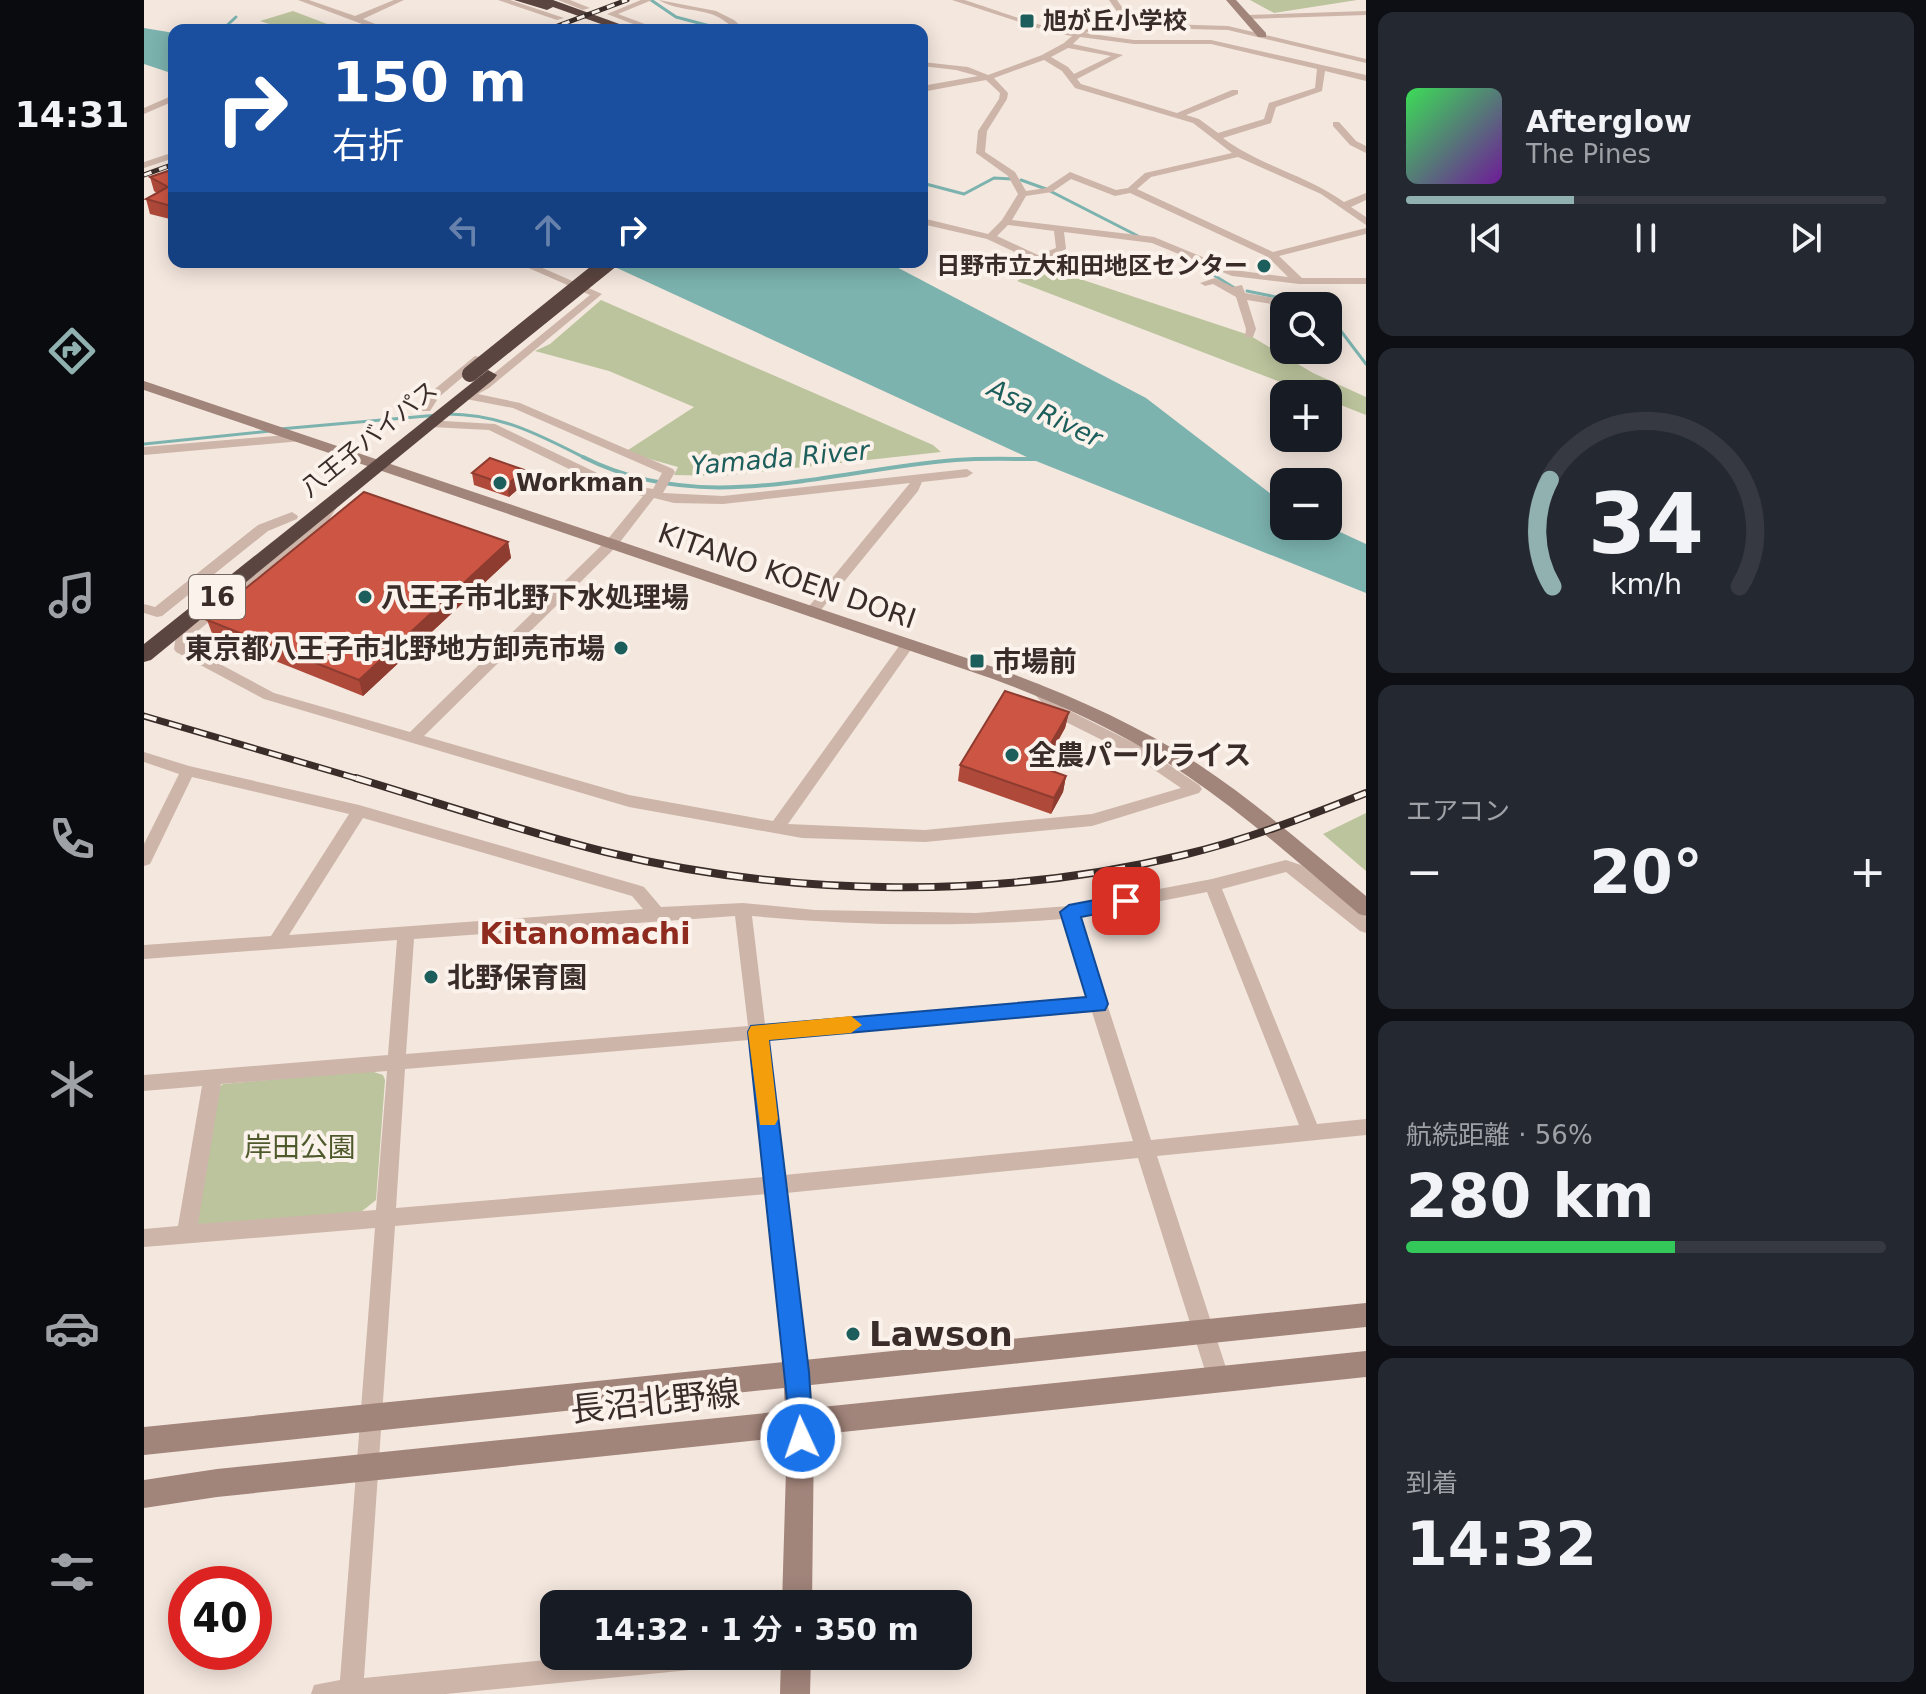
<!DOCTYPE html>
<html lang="ja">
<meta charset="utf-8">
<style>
:root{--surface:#171b24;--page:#242831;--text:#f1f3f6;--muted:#9ea1a6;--line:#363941;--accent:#91b0b0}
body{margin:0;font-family:"DejaVu Sans","Noto Sans JP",sans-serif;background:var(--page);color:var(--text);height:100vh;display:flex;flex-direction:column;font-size:30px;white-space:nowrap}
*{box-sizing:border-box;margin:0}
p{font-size:26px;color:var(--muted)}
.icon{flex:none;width:44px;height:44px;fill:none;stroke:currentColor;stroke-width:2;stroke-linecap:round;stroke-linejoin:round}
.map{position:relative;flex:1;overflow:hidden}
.details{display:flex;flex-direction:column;gap:12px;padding:12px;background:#0d0f14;width:560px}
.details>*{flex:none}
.top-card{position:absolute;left:24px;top:24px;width:760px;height:244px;border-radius:16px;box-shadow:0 4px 20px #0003;background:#1a4fa0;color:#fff;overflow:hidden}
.buttons{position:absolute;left:1126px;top:292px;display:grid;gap:16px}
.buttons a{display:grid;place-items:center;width:72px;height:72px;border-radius:16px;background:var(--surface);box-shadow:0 4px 20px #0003;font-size:40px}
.speed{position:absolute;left:24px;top:1566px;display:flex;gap:16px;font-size:40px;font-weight:700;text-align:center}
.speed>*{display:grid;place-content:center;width:104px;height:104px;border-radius:50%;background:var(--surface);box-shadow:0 4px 20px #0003;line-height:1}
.speed .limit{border:12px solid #d22;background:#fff;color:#111}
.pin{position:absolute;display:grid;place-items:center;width:68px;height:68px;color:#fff;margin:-34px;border-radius:16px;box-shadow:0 4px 12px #0006}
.me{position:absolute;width:88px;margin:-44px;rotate:357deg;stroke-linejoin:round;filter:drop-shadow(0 0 6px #0008)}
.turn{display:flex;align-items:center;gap:28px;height:168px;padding:0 32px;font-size:36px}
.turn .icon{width:104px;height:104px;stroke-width:2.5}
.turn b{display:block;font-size:56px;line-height:68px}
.lanes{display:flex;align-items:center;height:76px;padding:0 32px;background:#0003;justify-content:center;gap:40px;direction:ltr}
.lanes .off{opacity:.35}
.big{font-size:60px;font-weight:600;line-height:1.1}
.details .tile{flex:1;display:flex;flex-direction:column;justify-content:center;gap:12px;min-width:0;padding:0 28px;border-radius:16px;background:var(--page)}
.details .dial{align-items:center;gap:0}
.dial svg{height:208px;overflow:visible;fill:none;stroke:var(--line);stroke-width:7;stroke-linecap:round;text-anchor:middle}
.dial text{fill:var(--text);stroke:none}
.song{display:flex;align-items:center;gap:24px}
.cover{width:96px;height:96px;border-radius:12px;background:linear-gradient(135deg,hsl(130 70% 55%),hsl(280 70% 35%))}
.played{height:8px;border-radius:4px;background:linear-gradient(90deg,var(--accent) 35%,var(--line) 35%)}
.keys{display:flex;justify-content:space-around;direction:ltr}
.heat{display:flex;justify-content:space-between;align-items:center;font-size:44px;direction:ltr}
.charge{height:12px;border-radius:6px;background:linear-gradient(90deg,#34c759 56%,var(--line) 0)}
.trip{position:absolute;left:396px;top:1590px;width:432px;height:80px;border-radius:16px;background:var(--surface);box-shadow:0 4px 20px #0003;font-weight:600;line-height:80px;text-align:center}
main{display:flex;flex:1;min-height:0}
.tabs{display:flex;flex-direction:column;width:144px;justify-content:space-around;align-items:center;background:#090b0e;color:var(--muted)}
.tabs .icon{width:56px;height:56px}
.tabs .selected{color:var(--accent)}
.tabs b{font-size:36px;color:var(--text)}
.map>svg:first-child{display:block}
.green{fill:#bcc49d}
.water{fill:#7cb3af}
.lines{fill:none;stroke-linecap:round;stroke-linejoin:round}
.stream-far1{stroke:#7cb3af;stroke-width:3}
.stream{stroke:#7cb3af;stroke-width:4}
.street{fill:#cdb5a9;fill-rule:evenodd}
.secondary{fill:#a1847a;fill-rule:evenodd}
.highway{fill:#5b4540;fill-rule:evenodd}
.rail-far2-casing{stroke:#3a2d29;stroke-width:5}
.rail-far1-casing{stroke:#3a2d29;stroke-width:7}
.rail-casing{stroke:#3a2d29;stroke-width:8}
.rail-far2{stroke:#fbf2eb;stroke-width:3;stroke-dasharray:8;stroke-linecap:butt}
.rail-far1{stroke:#fbf2eb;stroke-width:4;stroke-dasharray:13;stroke-linecap:butt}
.rail{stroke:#fbf2eb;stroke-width:5;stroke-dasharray:16;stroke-linecap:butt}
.highway-bridge{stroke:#5b4540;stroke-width:16}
.wall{fill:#af493a}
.shaded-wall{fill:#8f3c30}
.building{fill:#c54;stroke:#8f3c30;stroke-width:2}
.route{fill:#1a73e8;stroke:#114b97;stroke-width:2}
.slow{fill:#f59e0b}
.poi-dot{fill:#1c5e5b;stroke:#fbf2eb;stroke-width:3}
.labels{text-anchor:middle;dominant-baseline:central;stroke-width:8;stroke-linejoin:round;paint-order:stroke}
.far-poi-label{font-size:24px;font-weight:bold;fill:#3a2d29;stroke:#fbf2eb;text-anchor:start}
.far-street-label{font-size:24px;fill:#3a2d29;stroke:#fbf2eb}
.far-water-label{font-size:26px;font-style:italic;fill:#1c5e5b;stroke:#fbf2eb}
.shield{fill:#fbf2eb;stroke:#746863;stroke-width:2}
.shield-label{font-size:26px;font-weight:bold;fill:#3a2d29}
.street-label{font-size:28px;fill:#3a2d29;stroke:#fbf2eb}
.poi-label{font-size:28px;font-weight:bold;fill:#3a2d29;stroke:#fbf2eb;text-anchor:start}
.park-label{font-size:28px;fill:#4f5a2c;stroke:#fbf2eb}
.neighbourhood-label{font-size:30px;font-weight:bold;fill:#8e2b1e;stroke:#fbf2eb}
.near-poi-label{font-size:34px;font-weight:bold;fill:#3a2d29;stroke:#fbf2eb;text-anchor:start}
.near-street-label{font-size:34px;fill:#3a2d29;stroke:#fbf2eb}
</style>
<main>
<nav class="tabs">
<b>14:31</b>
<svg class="icon selected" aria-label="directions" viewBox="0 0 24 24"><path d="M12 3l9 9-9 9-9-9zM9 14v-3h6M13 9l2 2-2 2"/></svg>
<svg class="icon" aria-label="music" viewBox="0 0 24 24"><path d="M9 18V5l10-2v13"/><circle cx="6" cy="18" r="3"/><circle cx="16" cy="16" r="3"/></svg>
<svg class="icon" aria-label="phone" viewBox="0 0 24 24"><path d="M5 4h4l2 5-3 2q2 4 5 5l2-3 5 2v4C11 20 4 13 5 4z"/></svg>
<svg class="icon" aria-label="climate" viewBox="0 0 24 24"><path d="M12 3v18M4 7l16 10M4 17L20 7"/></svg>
<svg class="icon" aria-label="car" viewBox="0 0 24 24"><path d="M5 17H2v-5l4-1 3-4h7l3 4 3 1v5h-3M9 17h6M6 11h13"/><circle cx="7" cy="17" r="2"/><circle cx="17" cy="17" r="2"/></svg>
<svg class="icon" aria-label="filters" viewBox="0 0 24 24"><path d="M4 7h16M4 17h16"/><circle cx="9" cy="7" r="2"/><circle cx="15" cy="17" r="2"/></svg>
</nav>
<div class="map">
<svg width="1222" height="1694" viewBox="0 0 1222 1694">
<rect width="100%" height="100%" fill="#f4e7de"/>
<!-- green -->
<g class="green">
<polygon points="1106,0 1213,0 1130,13"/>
<polygon points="149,11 199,30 144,30 116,21"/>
<polygon points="897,266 1105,335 1169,373 1222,397 1222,415 1184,400 1184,394 1168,394 873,281"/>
<polygon points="457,300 789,445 797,452 577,476 530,475 534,467 481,452 550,407 465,371 391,351 406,344"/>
<polygon points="1222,813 1222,871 1179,834"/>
<polygon points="227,1071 239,1075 241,1080 232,1200 217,1212 53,1225 72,1090 79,1084"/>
</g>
<!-- water -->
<g class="water">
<polygon points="0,28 30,33 30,74 0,64"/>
<polygon points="460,262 743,262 1002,398 1140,504 1140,526 1183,526 1222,544 1222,593 887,459"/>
</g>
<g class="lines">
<!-- stream-far1 -->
<g class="stream-far1">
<polyline points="507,0 532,17 581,30"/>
<polyline points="78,30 92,17"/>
<polyline points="877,180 902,189"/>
<polyline points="778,183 820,194 850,178 868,179"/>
<polyline points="906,191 994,236"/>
<polyline points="1036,254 1092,289"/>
<polyline points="1103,291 1176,306"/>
<polyline points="1184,314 1222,364"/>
<path d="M 303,414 C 357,414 396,435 443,459"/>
<polyline points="136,429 294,415"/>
<polyline points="0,444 126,431"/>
</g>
<!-- stream -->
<path class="stream" d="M 439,457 C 559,518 685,470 812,460 C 838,458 866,459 892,459"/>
<!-- street -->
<g class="street">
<polygon points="154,0 165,0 211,16 250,0 260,0 219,19 246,30 234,30"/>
<polygon points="354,0 366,0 420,18 413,20"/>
<polygon points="414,0 426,0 446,8 439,10"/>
<polygon points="497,0 508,0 474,14 517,30 505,30 463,14"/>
<path d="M 515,0 L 572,11 L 590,20 L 601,30 C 589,30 583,21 572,16 C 554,8 533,11 515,0 Z"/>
<path d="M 808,0 L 820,0 C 841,6 915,34 931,31 C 948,29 963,23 981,23 L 965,0 L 973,0 L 989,23 L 1084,26 L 1222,59 L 1222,63 L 1084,30 L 966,27 L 941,33 L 990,40 L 1067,40 L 1222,75 L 1222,81 L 1181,71 L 1178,91 L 1132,107 L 1127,123 L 1079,138 C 1116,166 1163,175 1200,202 L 1222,193 L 1222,200 L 1207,207 L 1222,217 L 1222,225 L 1177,194 L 1094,157 L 1007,177 L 993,189 L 1129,252 L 1222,228 L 1222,234 L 1135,256 L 1158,278 L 1222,278 L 1222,284 L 1155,284 L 1088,276 L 1008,243 L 920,232 L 922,249 L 902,259 L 907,263 L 897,269 L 892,266 L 894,263 L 843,239 L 778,224 L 778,218 L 844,234 L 858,220 L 874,194 L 864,176 L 832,153 L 834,131 L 855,99 L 856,93 L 842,80 L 778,92 L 778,86 L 834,76 L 812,70 L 778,66 L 778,62 L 824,67 L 844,75 L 898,55 L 920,43 L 928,36 L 909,33 ZM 936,37 L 990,44 L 1067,44 L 1173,69 L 1171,88 L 1125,103 L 1120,119 L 1074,133 L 1055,119 L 1042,115 L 1094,94 L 1094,90 L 1088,90 L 1033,113 L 937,84 L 933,79 L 979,55 L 929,44 ZM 924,48 L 967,56 L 930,74 L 924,67 L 907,57 ZM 900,60 L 918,71 L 931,88 L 1049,123 L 1088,153 L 1001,173 L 984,188 L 972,190 L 926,172 L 902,188 L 882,191 L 871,172 L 841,152 L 843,131 L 863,99 L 864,93 L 850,78 ZM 927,179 L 971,196 L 986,193 L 1124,257 L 1144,277 L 1090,270 L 1010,237 L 868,220 L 882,196 L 908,192 ZM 864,225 L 910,231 L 912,248 L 894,255 L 853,236 Z"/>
<polygon points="1222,11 1222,15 1102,19 1098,17 1102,15"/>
<polygon points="666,24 700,28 704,30 663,28"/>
<polygon points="434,25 447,28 448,30 421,30"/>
<polygon points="25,97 30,97 30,101 0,114 0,108"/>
<polygon points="1189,122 1195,122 1212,141 1222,146 1222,153 1206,145 1189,126"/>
<polygon points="30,152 30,158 0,168 0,162"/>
<polygon points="371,262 385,262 458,294 345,388 334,394 376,403 529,469 531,472 519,493 579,496 823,469 829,473 823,477 778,482 774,491 672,616 667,617 660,613 662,610 766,483 579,504 530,503 510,498 473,546 280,736 485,795 629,821 758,642 768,642 770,645 768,648 644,824 781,830 948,814 1037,788 990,756 910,716 885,688 892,683 897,685 920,708 1000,748 1055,785 1058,789 1055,793 948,826 781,842 658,838 485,807 120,699 32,652 30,649 32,635 171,520 185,501 193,501 195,504 181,526 44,639 44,647 130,693 266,732 463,540 499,496 466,489 345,430 287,427 281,423 283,420 351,424 474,483 509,489 518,473 369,408 322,399 316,396 337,384 446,295"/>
<polygon points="1071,278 1089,287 1098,285 1101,293 1161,303 1166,306 1141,306 1103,300 1112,329 1109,337 1101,337 1102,329 1092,297 1069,284 1061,286 1056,283"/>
<polygon points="331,356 341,358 295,397 286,411 278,411 276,409 286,393"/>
<polygon points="154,434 160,438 158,441 0,455 0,447"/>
<polygon points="148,512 154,516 153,519 124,531 18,616 13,617 0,613 0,604 11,607 114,525"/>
<path d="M 0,752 L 45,766 L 215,805 L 494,885 L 500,887 L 517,907 L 599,903 L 671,910 L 832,913 L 925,906 L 1068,879 L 1142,860 L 1157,865 L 1222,917 L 1222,933 L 1216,931 L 1142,872 L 1078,889 L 1173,1124 L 1222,1119 L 1222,1135 L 1013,1156 L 1086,1380 L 1083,1387 L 1075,1390 L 1067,1387 L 1064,1380 L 994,1158 L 642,1193 L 664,1372 L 660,1379 L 653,1382 L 646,1379 L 642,1372 L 623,1194 L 251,1226 L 220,1678 L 443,1656 L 578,1656 L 574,1664 L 566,1668 L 302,1694 L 167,1694 L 170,1685 L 196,1680 L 231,1228 L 0,1247 L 0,1229 L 34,1226 L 58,1086 L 0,1091 L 0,1075 L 244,1055 L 253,940 L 0,959 L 0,945 L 127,936 L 205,814 L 48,777 L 8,860 L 6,864 L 0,866 L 0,844 L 35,774 L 0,762 ZM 219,818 L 488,896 L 499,909 L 145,935 ZM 1063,892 L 1155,1125 L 1007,1140 L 935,917 ZM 591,916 L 604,1026 L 262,1054 L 270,939 ZM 608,916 C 712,926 815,927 919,919 L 944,998 L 621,1024 ZM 948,1012 L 989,1141 L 640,1175 L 623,1039 ZM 605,1040 L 621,1177 L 252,1208 L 261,1069 ZM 243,1071 L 232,1210 L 54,1224 L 77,1084 Z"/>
</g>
<!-- secondary -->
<g class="secondary">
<polygon points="1082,0 1092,0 1122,33 1122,37 1114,37"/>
<path d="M 0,381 L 861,671 C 928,696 994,725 1054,764 C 1113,803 1167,851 1222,896 L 1222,916 L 1215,914 C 1158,866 1103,816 1042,775 C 982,734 916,704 849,679 L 0,390 Z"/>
<polygon points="1222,1303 1222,1327 667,1385 668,1408 1222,1351 1222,1377 670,1435 668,1604 638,1604 643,1437 73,1497 0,1508 0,1480 73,1469 641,1411 640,1388 0,1455 0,1427"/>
<polygon points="637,1656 667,1656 666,1694 636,1694"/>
</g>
<!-- highway -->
<g class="highway">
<polygon points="370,0 409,0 492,30 474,30 409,7 403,10"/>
<polygon points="344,370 353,375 350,379 7,660 0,662 0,644"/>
</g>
<defs>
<g id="rail-far2">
<polyline points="403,30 483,0"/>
<polyline points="0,175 30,164"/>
</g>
<polyline id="rail-far1" points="0,716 218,780"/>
<path id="rail" d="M 212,778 C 295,803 377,831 462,852 C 646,897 854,900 1039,855 C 1102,840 1162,817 1222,793"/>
</defs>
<!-- rail-far2 casing -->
<use href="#rail-far2" class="rail-far2-casing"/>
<!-- rail-far1 casing -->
<use href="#rail-far1" class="rail-far1-casing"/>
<!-- rail casing -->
<use href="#rail" class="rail-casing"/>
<!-- rail-far2 -->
<use href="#rail-far2" class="rail-far2"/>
<!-- rail-far1 -->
<use href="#rail-far1" class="rail-far1"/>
<!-- rail -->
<use href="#rail" class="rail"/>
<!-- highway-bridge -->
<polyline class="highway-bridge" points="326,374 465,262"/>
</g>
<!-- wall -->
<g class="wall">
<polygon points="30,169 30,220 6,214 2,199 13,193 10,191 6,177"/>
<polygon points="328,473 382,482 365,497 330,485"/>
<polygon points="364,542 367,558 219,696 69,636 63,620"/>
<polygon points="925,712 921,728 899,768 922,776 919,792 907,814 814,781 816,765"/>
</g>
<!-- shaded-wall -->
<g class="shaded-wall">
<polygon points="380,470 382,482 365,497 363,485"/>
<polygon points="364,542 367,558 219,696 215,680"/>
<polygon points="925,712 921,728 891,782 894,766"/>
<polygon points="922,776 919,792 907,814 910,798"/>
</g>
<!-- building -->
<g class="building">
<polygon points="30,169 30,204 27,206 2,199 24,187 6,177"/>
<polygon points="346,458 380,470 363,485 328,473"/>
<polygon points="220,492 364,542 215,680 63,620"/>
<polygon points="861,691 925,712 894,766 922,776 910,798 816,765"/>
</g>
<!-- route -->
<polygon class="route" points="982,894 989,896 989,907 937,917 964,1004 961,1010 625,1040 665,1372 669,1438 665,1447 657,1451 648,1447 604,1032 607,1026 942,997 916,912 925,905"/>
<!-- slow -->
<polygon class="slow" points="707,1016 718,1025 707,1033 625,1040 634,1119 631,1125 616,1125 604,1032 607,1026"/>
<!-- markers -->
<g class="poi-dot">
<rect x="875" y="13" width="16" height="16" rx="4"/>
<circle cx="1120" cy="266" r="8"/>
<circle cx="356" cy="483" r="8"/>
<circle cx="221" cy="597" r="8"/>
<circle cx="477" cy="648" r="8"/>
<rect x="825" y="653" width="16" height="16" rx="4"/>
<circle cx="868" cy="755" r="8"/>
<circle cx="287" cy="977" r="8"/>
<circle cx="709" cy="1334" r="8"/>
</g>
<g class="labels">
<!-- far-poi labels -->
<g class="far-poi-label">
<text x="899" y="21">旭が丘小学校</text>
<text x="1104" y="266" text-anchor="end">日野市立大和田地区センター</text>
<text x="372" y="483">Workman</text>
</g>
<!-- far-street labels -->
<g class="far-street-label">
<text transform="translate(225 439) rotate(-39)">八王子バイパス</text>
</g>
<!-- far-water labels -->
<g class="far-water-label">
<text transform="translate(901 413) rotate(26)">Asa River</text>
<text transform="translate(636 458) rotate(-5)">Yamada River</text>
</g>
<!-- shield labels -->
<rect class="shield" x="45" y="575" width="56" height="44" rx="6"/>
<g class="shield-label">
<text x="73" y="597">16</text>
</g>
<!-- street labels -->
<g class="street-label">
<text transform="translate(643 576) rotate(19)">KITANO KOEN DORI</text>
</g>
<!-- poi labels -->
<g class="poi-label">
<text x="237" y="597">八王子市北野下水処理場</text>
<text x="461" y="648" text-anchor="end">東京都八王子市北野地方卸売市場</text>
<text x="849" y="661">市場前</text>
<text x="884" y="755">全農パールライス</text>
<text x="303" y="977">北野保育園</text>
</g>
<!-- park labels -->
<g class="park-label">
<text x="156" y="1147">岸田公園</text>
</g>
<!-- neighbourhood labels -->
<g class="neighbourhood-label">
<text x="441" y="933">Kitanomachi</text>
</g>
<!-- near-poi labels -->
<g class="near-poi-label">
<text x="725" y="1334">Lawson</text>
</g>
<!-- near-street labels -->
<g class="near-street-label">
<text transform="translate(511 1401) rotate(-6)">長沼北野線</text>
</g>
</g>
</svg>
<div class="buttons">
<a><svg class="icon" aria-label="search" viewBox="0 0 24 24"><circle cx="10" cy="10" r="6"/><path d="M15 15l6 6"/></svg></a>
<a>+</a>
<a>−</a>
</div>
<div class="speed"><div class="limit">40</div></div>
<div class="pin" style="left:982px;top:901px;background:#d93025"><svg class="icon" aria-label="arrive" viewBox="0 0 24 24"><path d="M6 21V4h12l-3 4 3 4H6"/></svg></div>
<svg class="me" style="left:657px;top:1438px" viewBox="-20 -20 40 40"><circle r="17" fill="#1a73e8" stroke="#fff" stroke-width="3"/><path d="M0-11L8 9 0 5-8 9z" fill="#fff"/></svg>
<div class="trip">14:32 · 1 分 · 350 m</div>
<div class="top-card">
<div class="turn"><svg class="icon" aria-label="right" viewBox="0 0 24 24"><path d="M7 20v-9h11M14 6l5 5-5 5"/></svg><div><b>150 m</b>右折</div></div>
<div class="lanes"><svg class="icon off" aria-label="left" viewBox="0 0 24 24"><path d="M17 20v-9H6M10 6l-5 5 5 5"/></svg><svg class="icon off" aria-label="ahead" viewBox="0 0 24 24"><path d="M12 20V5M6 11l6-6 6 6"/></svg><svg class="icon" aria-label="right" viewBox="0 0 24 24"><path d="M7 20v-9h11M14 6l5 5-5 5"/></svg></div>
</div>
</div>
<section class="details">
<div class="tile">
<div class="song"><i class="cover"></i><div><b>Afterglow</b><p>The Pines</p></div></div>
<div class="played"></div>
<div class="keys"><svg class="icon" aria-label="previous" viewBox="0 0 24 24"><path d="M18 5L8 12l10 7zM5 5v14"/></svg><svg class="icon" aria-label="pause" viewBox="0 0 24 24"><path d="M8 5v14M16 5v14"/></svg><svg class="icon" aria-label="next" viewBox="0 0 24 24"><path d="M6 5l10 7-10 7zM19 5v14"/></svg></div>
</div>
<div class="tile dial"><svg viewBox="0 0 100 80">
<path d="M14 69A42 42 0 1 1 86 69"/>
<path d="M14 69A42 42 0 0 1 13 28" stroke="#91b0b0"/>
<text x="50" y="56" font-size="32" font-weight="700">34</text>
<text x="50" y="72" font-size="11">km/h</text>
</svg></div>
<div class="tile"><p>エアコン</p>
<div class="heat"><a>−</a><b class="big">20°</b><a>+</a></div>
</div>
<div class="tile"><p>航続距離 · 56%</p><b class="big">280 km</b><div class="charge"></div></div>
<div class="tile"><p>到着</p><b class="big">14:32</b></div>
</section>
</main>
